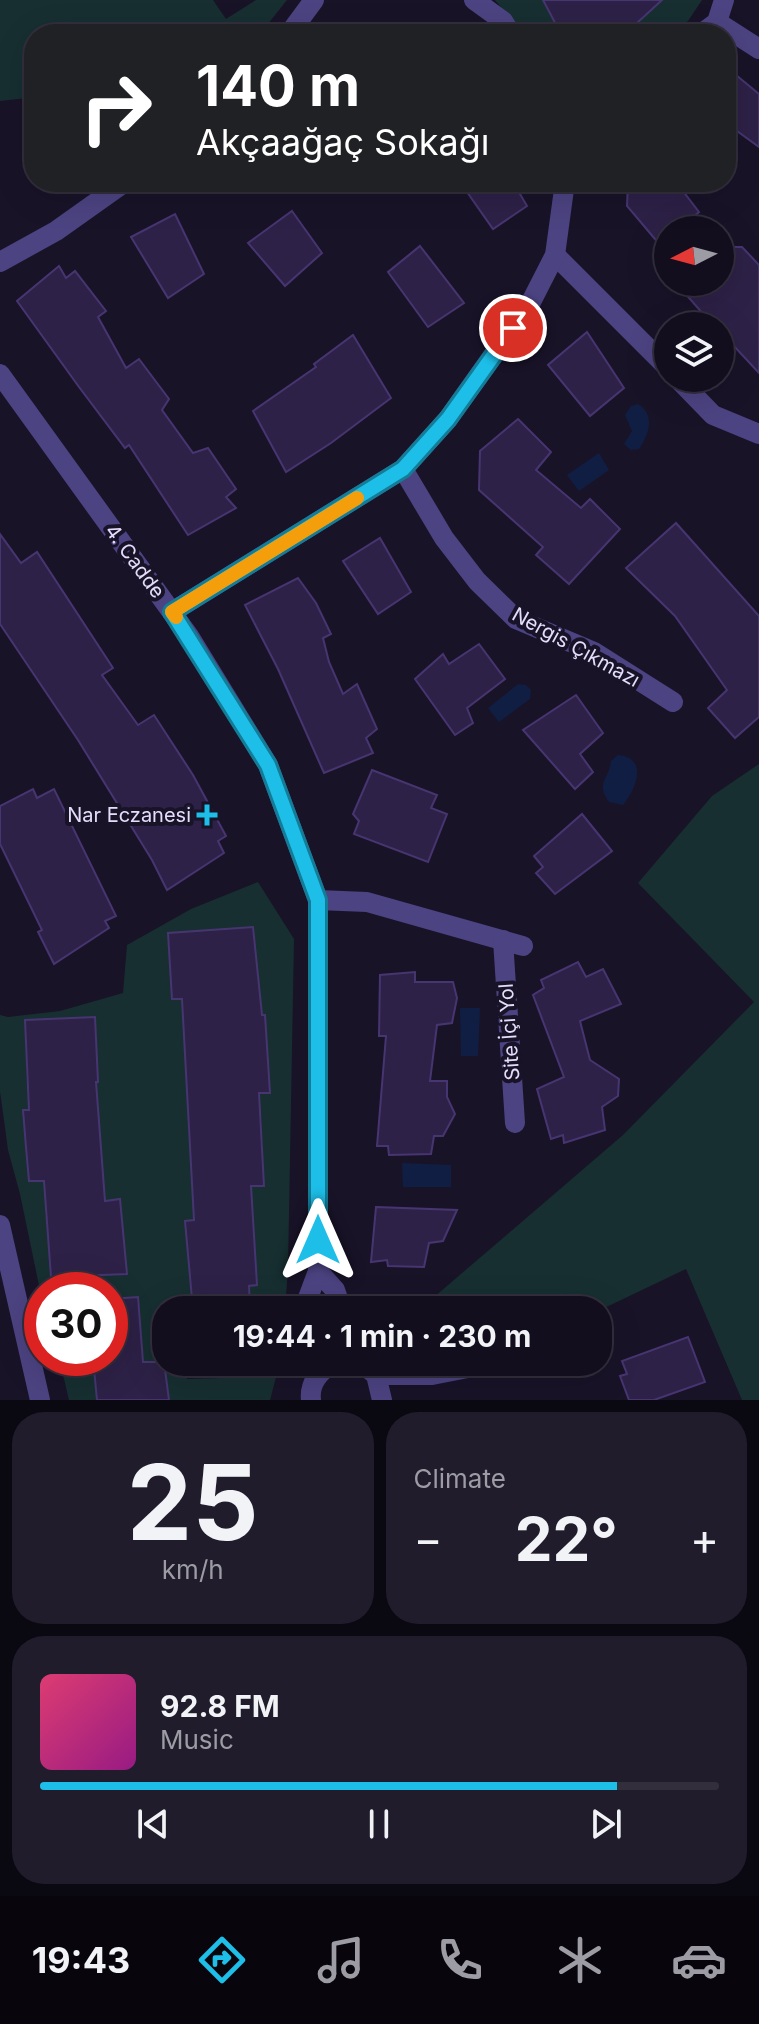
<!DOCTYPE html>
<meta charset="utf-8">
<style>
:root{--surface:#130e1e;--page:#201c2b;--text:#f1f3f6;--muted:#9d9ca4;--line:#322e3c;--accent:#1dbee8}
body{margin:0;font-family:Inter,sans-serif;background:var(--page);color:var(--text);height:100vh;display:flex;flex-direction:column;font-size:30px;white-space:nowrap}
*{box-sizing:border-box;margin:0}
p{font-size:26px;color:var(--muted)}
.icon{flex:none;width:44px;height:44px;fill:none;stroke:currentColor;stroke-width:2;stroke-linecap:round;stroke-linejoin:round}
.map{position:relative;height:1400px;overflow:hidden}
.sheet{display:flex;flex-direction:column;gap:12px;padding:12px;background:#0a0810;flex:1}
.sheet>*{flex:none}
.banner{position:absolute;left:24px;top:24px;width:712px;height:168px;border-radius:32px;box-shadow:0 8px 32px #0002,0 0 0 2px var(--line);background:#202124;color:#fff;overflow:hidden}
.needle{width:52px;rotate:264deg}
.tools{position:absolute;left:654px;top:216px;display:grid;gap:16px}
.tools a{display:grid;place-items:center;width:80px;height:80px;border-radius:50%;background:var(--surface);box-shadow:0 8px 32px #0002,0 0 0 2px var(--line);font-size:40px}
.speed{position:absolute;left:24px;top:1272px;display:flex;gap:16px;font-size:40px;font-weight:700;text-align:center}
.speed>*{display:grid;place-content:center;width:104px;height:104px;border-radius:50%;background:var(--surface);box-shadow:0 8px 32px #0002,0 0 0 2px var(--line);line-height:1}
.speed .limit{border:12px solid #d22;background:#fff;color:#111}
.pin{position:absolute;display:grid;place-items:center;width:68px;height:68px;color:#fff;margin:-34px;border:4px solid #fff;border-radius:50%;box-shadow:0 2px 8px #0007}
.me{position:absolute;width:88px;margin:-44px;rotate:0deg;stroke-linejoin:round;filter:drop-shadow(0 0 6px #0008)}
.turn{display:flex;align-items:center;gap:28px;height:168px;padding:0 40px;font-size:36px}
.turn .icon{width:104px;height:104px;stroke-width:2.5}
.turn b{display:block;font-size:56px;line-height:68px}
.big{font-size:60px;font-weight:700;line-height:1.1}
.sheet .card{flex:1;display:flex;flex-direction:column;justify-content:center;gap:12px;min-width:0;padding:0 28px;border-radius:32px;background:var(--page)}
.sheet .dial{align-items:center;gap:0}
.dial b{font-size:104px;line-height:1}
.song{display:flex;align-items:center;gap:24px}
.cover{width:96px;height:96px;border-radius:12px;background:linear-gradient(135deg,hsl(340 70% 55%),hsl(310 70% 35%))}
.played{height:8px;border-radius:4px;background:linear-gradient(90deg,var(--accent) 85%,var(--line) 85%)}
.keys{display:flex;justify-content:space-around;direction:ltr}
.heat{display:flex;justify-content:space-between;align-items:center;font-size:44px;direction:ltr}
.sheet .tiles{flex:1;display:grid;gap:12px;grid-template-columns:1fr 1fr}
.card:last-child{grid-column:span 2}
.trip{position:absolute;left:152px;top:1296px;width:460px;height:80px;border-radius:32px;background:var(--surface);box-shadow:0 8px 32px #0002,0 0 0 2px var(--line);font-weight:700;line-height:80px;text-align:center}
.tab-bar{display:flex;height:128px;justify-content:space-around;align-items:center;background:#08060c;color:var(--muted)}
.tab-bar .icon{width:56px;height:56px}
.tab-bar .current{color:var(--accent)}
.tab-bar b{font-size:36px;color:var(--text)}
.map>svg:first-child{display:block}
.green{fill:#172f31;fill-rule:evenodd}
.water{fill:#101e43}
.building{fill:#2d2147;stroke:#473571;stroke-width:2}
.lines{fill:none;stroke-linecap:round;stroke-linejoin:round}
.minor{stroke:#4c4382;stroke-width:20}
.route-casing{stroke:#137c97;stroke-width:20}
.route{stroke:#1dbee8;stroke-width:14}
.slow{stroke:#f59e0b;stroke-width:14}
.poi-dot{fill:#1dbee8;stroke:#191328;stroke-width:3}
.labels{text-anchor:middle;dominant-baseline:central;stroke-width:8;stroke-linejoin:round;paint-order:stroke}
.street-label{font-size:20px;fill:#e4ddfc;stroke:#191328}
.poi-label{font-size:20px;fill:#e4ddfc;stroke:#191328;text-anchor:end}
</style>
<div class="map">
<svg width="759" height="1400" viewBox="0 0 759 1400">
<rect width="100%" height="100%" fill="#191328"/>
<!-- green -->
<g class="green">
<polygon points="0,0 213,0 226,19 256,0 287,0 260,34 34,34 34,131 27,98 0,101"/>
<polygon points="495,0 702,0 688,21 669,34 523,34"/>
<polygon points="759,764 759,1400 742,1400 686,1269 598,1311 419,1310 623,1135 754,1002 638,883 712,796"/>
<path d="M 258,882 L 294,939 L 288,1269 L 285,1310 L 166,1310 L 166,1362 L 185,1362 L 187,1379 L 252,1377 L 252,1362 L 280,1362 L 270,1400 L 169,1400 L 167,1390 L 97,1400 L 69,1400 L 59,1358 L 72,1358 L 74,1367 L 142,1367 L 137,1297 L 110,1299 L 110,1290 L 42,1290 L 42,1300 L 20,1194 L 8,1150 L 0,1091 L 0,1015 L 8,1017 L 60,1011 L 123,993 L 127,945 L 191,909 ZM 253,927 L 260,996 L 172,999 L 168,933 ZM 265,1015 L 270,1093 L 187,1094 L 183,1021 ZM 95,1017 L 98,1082 L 27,1085 L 25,1020 ZM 97,1107 L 103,1180 L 29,1181 L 23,1110 ZM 261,1114 L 264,1186 L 192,1187 L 188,1119 ZM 120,1199 L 127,1274 L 51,1277 L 45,1206 ZM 253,1212 L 257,1285 L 192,1287 L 185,1221 Z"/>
</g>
<!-- water -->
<g class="water">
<path d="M 638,404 C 656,416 649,434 639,449 L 631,450 L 624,444 L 632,431 L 625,415 L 631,406 Z"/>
<polygon points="599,453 609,470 579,491 567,475"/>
<polygon points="518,684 526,685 531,690 530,699 499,722 488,708"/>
<path d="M 618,755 C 649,758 636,789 623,805 L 609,802 C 595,782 609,780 611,761 Z"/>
<polygon points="460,1008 480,1008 478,1056 461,1056"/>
<polygon points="402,1163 451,1165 451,1187 403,1187"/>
</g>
<!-- building -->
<g class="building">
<polygon points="543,0 662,0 625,34 561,34"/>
<polygon points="736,75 759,94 759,147 726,123 726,89"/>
<polygon points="460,182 513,182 527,206 493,229"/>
<polygon points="628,182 676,182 699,212 678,230 668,230 668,238 660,245 627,206"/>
<polygon points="292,211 322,253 285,286 248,243"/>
<polygon points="175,214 204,274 168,298 131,237"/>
<polygon points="420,246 464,303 428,327 388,272"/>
<polygon points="732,247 742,247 759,265 759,373 720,331 720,326 712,324 675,282 720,282 720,258"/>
<polygon points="59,266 66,278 75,271 106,311 98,317 126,368 139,359 169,399 162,410 193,453 208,448 236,489 226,497 236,508 188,535 129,445 125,448 79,387 17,301"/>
<polygon points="587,332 624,388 590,416 548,365"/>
<polygon points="353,335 391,398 331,443 286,472 253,411 316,367 314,364"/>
<polygon points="518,419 551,452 536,470 581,508 590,499 620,529 569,584 536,555 543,547 479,490 480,451"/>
<polygon points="676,523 759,616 759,717 735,738 708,708 727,690 675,616 626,568"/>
<polygon points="0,534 21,563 37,552 113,668 102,675 138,725 154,715 193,775 226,836 218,841 224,853 167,890 152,860 78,740 0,624"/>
<polygon points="380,538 411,592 378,614 343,561"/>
<polygon points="298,578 316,603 331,634 323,638 329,662 343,694 357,684 377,729 366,738 373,753 324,773 278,669 245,605"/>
<polygon points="479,644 505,679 467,708 473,723 455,735 415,679 443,654 449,664"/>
<polygon points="576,695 603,733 580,754 593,772 575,789 523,730"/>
<polygon points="372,770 437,795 431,808 447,814 428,862 354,834 359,821 353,814"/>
<polygon points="33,789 37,798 54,789 116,916 105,921 109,928 54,964 38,932 42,930 0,844 0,806"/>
<polygon points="582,814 612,851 555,894 536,873 543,867 534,856"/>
<polygon points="253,927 262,1015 265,1015 270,1093 259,1093 264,1186 251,1186 257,1285 249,1286 250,1310 193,1310 185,1221 194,1220 182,999 172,999 168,933"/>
<polygon points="578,962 586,977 603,969 621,1004 580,1021 590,1060 619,1079 618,1096 602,1107 605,1130 564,1143 563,1135 551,1139 537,1089 564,1077 533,995 544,988 541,980"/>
<polygon points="415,972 415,982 453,982 457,998 452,1023 437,1025 430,1081 447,1081 447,1097 455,1114 443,1136 434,1136 431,1154 389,1155 388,1146 377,1146 386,1036 379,1036 380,975"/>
<polygon points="95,1017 98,1082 96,1082 105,1201 120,1199 127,1274 51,1277 44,1181 29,1181 26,1147 23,1110 29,1110 25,1020"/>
<polygon points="376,1207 457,1210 443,1241 429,1243 424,1267 388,1266 387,1260 371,1262"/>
<polygon points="138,1297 143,1362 164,1362 169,1400 97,1400 93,1358 110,1358 110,1299"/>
<polygon points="688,1337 705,1382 654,1400 629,1400 620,1376 627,1374 622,1361"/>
</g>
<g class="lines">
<!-- minor -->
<g class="minor">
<polyline points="474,0 503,21 511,34"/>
<polyline points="717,22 759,49"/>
<polyline points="289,34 314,0"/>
<polyline points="701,34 717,22 724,0"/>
<polyline points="555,255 668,368"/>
<polyline points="0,262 56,231 125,182"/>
<polyline points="0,374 189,636 268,765 318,900 318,1271 308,1298 310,1310"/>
<polyline points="677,378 713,415 759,434"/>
<polyline points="403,469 444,538 477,581 516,619 594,652 673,702"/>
<polyline points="172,612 403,469 448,419 531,302 555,255 565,182"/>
<polyline points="318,900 367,902 523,946"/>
<polyline points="503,940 515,1123"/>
<polyline points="0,1225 40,1400"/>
<polyline points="318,1271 335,1290 342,1310"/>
<polyline points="360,1362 376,1375 382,1400"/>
<polyline points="376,1375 432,1375 498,1362"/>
<path d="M 311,1400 C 309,1382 320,1372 333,1362"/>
</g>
</g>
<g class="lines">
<defs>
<polyline id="route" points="318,1240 318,900 268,765 172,612 403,469 448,419 513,328"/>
</defs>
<!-- route casing -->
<use href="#route" class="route-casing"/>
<!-- route -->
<use href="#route" class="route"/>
<!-- slow -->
<polyline class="slow" points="176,617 172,612 357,498"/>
</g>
<!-- markers -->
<path class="poi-dot" d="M203 803h8v8h8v8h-8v8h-8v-8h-8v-8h8z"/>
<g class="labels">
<!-- street labels -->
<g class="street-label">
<text transform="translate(135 561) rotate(54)">4. Cadde</text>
<text transform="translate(576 647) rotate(29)">Nergis Çıkmazı</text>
<text transform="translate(509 1032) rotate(-94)">Site İçi Yol</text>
</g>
<!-- poi labels -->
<g class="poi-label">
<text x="191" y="815">Nar Eczanesi</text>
</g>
</g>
</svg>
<div class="tools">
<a><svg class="needle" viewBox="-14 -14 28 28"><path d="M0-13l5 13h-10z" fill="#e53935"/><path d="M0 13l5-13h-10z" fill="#9d9ca4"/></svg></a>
<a><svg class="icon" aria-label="layers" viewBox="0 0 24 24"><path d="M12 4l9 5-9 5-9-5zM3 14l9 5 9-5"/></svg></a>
</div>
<div class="speed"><div class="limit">30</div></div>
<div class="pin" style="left:513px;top:328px;background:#d93025"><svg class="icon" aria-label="arrive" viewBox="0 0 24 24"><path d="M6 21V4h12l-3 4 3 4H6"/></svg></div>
<svg class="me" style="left:318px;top:1240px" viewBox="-20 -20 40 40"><path d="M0-17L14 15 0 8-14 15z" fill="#1dbee8" stroke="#fff" stroke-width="4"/></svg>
<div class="trip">19:44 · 1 min · 230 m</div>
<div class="banner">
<div class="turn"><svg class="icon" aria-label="right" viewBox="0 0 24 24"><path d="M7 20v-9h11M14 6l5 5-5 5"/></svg><div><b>140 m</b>Akçaağaç Sokağı</div></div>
</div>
</div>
<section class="sheet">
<div class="tiles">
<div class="card dial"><b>25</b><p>km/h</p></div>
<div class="card"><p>Climate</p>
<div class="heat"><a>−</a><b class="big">22°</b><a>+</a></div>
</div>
<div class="card">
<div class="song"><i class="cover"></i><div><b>92.8 FM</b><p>Music</p></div></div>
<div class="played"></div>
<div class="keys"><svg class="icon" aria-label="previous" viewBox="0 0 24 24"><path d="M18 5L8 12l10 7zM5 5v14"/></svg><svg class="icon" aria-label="pause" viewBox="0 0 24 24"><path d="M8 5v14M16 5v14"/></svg><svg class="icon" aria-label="next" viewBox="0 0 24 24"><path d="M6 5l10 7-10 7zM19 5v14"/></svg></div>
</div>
</div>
</section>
<nav class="tab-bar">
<b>19:43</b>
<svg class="icon current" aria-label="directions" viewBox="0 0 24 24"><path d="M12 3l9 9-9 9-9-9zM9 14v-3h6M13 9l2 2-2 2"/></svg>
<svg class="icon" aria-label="music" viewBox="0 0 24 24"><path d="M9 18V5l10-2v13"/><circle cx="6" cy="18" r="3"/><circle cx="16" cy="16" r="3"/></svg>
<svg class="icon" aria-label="phone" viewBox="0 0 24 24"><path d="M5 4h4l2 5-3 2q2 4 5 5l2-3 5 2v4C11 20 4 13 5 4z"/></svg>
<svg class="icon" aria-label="climate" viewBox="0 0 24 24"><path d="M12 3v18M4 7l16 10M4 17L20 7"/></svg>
<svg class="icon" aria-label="car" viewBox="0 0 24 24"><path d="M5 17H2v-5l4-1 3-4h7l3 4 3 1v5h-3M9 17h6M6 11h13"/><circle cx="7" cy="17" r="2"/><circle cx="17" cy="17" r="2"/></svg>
</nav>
